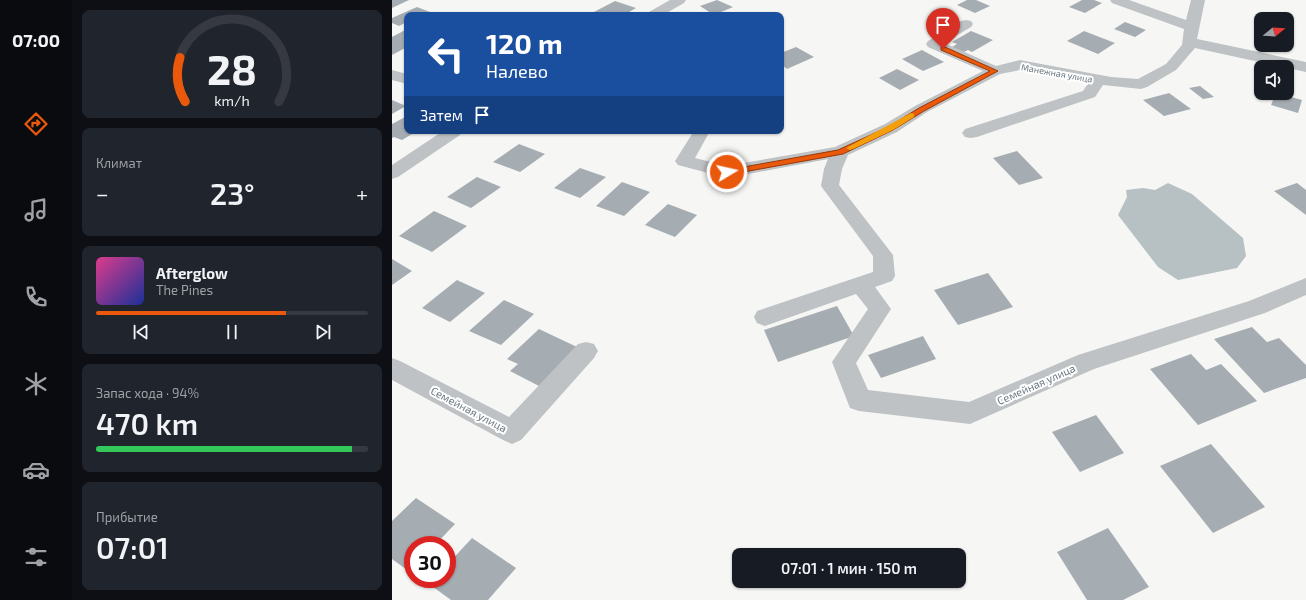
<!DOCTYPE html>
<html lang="ru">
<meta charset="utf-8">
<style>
:root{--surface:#171b24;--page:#20242c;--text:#f1f3f6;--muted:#9ea1a6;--line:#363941;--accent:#ea580c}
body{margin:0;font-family:"Exo 2",sans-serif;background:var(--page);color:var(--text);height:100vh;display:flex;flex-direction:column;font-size:15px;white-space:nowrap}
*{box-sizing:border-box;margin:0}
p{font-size:13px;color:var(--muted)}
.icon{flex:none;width:22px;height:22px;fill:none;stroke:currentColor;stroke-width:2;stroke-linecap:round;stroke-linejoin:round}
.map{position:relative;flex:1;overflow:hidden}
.side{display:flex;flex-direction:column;gap:10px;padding:10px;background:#0d0f14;width:320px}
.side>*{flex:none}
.top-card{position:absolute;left:12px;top:12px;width:380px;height:122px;border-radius:8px;box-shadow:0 1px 3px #0004;background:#1a4fa0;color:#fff;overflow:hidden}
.needle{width:26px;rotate:72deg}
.controls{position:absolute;left:862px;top:12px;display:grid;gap:8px}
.controls a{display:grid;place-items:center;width:40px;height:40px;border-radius:8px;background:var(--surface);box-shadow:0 1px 3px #0004;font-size:20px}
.speed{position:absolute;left:12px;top:536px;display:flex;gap:8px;font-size:20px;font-weight:700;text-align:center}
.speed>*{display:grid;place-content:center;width:52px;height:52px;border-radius:50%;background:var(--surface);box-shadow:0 1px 3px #0004;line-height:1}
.speed .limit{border:6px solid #d22;background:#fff;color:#111}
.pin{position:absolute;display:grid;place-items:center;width:34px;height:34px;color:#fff;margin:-41px -17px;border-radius:50% 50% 50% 0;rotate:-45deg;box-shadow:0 0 4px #0007}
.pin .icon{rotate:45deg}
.me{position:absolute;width:44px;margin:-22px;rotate:81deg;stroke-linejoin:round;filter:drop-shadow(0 0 3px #0008)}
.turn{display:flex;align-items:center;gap:14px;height:84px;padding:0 16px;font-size:18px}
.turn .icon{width:52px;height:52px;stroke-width:2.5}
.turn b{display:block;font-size:28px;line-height:34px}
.then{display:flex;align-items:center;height:38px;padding:0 16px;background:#0003;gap:8px;font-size:15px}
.big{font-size:30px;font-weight:600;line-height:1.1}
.side .card{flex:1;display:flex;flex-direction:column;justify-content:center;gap:6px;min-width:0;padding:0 14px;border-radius:8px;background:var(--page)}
.side .dial{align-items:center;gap:0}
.dial svg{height:104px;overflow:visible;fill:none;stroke:var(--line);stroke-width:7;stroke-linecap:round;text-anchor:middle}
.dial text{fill:var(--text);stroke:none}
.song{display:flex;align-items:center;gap:12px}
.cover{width:48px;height:48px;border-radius:6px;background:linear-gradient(135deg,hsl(330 70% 55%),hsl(230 70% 35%))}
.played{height:4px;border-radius:2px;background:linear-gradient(90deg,var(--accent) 70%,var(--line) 70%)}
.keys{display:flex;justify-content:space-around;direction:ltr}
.heat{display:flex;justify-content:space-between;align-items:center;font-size:22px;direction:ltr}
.charge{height:6px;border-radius:3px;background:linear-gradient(90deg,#34c759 94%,var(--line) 0)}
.trip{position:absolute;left:340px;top:548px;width:234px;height:40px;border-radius:8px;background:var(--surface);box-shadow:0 1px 3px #0004;font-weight:600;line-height:40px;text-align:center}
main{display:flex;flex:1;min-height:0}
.tab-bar{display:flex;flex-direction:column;width:72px;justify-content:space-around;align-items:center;background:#090b0e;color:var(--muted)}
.tab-bar .icon{width:28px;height:28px}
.tab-bar .on{color:var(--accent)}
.tab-bar b{font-size:18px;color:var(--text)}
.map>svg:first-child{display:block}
.water{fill:#b7c1c4}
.building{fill:#a6adb2}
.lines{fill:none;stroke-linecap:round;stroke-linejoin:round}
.street{fill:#bec2c5;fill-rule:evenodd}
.route{fill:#ea580c;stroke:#983908}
.slow{fill:#f59e0b}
.labels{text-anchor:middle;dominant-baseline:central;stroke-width:4;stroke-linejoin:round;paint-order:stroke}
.far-street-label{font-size:9px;fill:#697781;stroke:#fff}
.street-label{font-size:11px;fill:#697781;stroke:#fff}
</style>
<main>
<nav class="tab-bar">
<b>07:00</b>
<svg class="icon on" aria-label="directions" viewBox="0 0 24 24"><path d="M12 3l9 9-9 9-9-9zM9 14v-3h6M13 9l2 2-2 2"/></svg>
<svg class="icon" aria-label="music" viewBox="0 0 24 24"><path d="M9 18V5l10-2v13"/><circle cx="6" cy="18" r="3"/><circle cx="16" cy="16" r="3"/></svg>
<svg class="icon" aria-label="phone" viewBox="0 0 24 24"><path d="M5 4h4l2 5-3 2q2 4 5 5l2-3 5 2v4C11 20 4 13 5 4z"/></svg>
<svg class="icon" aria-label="climate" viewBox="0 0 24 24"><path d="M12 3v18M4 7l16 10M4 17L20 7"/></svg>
<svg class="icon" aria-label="car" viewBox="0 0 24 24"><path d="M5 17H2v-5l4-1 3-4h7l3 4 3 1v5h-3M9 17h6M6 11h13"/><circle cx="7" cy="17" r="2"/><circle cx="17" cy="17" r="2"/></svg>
<svg class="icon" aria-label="filters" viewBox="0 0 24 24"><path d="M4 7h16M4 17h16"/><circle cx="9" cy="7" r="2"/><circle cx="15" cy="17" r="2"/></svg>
</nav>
<section class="side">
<div class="card dial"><svg viewBox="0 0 100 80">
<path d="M14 69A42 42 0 1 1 86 69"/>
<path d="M14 69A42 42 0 0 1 10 35" stroke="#ea580c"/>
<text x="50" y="56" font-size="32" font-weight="700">28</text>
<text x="50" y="72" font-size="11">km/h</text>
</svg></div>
<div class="card"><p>Климат</p>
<div class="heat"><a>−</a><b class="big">23°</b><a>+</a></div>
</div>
<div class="card">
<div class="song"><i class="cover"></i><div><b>Afterglow</b><p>The Pines</p></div></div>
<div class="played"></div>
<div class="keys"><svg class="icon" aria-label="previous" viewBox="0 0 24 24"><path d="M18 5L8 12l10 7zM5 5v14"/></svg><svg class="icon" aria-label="pause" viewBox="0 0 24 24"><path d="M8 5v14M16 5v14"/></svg><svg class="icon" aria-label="next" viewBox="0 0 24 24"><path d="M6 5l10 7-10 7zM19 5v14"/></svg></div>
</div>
<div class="card"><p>Запас хода · 94%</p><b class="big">470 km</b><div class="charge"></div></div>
<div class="card"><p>Прибытие</p><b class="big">07:01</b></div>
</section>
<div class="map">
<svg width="914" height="600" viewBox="0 0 914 600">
<rect width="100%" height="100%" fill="#f6f6f4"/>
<!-- water -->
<polygon class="water" points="776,183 800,194 851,238 854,256 845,268 786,280 766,267 726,215 735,197 734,190 751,188 763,190"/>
<!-- building -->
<g class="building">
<polygon points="0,0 17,0 0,8"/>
<polygon points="325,0 341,7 322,15 308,6"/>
<polygon points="575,0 584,0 598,6 583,13 565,5"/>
<polygon points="690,0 702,0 710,3 693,13 677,7"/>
<polygon points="223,1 244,8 232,15 206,15 200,13"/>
<polygon points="25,7 38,12 31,15 15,15 15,22 7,26 0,23 0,18"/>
<polygon points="733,22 754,30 743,37 722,29"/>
<polygon points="15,29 15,47 0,55 0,37"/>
<polygon points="579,31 601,40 580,52 576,50 572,52 560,47 565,44 560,42"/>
<polygon points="692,31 723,43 706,54 675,41"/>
<polygon points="404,47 422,57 395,69 389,64 389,53"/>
<polygon points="530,50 552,62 531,71 510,59"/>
<polygon points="505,69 527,80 508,90 487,78"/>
<polygon points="808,86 822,97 811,99 797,88"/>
<polygon points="777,93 799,109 772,116 751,100"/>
<polygon points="884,93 910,100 906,113 879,105"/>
<polygon points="0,100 14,106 0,114"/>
<polygon points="15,116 15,131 25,131 10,140 2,137 0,138 0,124"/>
<polygon points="127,144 153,154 128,172 101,162"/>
<polygon points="625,151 651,178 627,185 601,158"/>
<polygon points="188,168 214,177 188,198 162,188"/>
<polygon points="85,177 109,187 79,208 55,197"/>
<polygon points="230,182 258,192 232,216 204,206"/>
<polygon points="905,183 914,190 914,215 882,191"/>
<polygon points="276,204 305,215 283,237 253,225"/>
<polygon points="42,211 75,226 40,252 7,236"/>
<polygon points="0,259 20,271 0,285"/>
<polygon points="596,273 621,307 566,325 542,290"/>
<polygon points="65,280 93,293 58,322 30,308"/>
<polygon points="112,300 142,314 109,345 77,331"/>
<polygon points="445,306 462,336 386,362 372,330"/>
<polygon points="860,327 875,342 887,338 914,365 914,378 872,393 822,339"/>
<polygon points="147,329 185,347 147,386 118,371 126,364 115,359"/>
<polygon points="531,336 544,359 489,378 476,355"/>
<polygon points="799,354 814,370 829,364 865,401 806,425 758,369"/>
<polygon points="704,415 732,453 688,472 660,432"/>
<polygon points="819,444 873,507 821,533 768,466"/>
<polygon points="24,498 63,524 43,545 21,545 21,569 18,572 0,559 0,521"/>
<polygon points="716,528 757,587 731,600 695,600 665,552"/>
<polygon points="80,538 124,568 96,600 59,600 37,584 42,579 55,579 55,565"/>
</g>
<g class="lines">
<!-- street -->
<g class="street">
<polygon points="278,0 294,0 292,3 271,15 255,15 257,12"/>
<polygon points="718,0 737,0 794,20 799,0 813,0 805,39 914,62 914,72 803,48 784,70 755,87 749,89 711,85 703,97 585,137 579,138 573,137 570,133 573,129 691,91 697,82 628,70 608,74 535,112 505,132 456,155 450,169 447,185 501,255 503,276 500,281 483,287 499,309 464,363 476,390 577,402 686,355 857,301 914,278 914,295 873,313 702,369 578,424 467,411 458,408 440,362 476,309 464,294 373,326 365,323 362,317 365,311 481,272 481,256 429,186 432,169 436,159 335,178 286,165 283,161 302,131 318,131 303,158 335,166 443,147 493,124 523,106 591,71 536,47 534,44 536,41 569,21 574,20 579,21 581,24 579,27 552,43 604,66 628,60 719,77 746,79 774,64 790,45 792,29 720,3"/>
<polygon points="0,70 15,74 15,84 0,80"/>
<polygon points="51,131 70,131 68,135 6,177 0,179 0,165"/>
<polygon points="194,342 202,344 206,351 202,358 129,440 120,444 111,440 0,380 0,358 8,361 117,417 186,344"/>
</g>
</g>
<!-- route -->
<polygon class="route" points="549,47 553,47 606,71 532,111 501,130 451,154 335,175 331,172 335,170 446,150 496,127 527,108 598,71 549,50"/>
<!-- slow -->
<polygon class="slow" points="519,113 522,114 522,117 501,130 461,149 458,150 454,148"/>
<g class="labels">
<!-- far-street labels -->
<g class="far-street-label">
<text transform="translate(665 73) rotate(10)">Манежная улица</text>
</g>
<!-- street labels -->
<g class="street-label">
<text transform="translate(644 384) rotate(-24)">Семейная улица</text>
<text transform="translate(77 409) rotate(28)">Семейная улица</text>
</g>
</g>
</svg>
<div class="controls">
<a><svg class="needle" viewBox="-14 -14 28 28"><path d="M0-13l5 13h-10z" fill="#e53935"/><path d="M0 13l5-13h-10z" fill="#9ea1a6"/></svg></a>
<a><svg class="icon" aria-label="sound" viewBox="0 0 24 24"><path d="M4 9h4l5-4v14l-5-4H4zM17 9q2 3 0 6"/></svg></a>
</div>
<div class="speed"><div class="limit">30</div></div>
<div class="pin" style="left:551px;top:49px;background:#d93025"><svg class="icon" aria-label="arrive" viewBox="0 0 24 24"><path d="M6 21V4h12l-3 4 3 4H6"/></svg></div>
<svg class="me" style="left:335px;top:172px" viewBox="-20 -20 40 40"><circle r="17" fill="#ea580c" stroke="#fff" stroke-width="3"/><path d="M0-11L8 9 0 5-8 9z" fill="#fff"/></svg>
<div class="trip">07:01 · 1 мин · 150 m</div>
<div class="top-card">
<div class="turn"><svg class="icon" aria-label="left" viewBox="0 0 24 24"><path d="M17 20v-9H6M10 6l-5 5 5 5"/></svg><div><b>120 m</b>Налево</div></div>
<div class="then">Затем<svg class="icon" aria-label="arrive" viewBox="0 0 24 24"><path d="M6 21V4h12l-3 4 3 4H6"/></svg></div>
</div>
</div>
</main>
